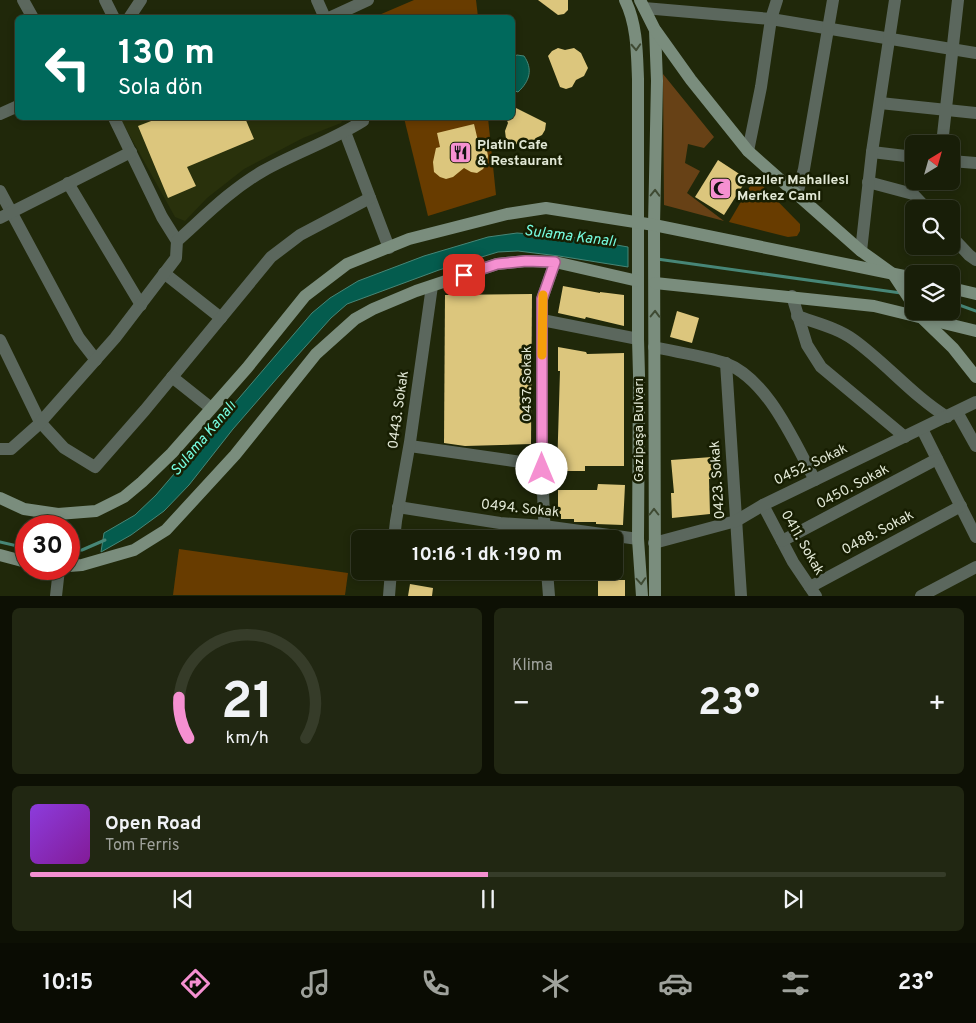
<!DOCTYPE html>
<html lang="tr">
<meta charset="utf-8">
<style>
:root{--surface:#181e08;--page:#212712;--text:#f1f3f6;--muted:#9fa29c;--line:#363c29;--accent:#f590d1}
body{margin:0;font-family:Overpass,sans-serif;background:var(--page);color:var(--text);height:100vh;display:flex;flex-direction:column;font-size:19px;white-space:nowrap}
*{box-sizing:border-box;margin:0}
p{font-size:16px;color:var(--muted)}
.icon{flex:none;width:28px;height:28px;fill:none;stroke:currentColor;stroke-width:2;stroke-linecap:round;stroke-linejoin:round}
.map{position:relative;height:596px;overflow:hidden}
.drawer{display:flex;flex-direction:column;gap:12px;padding:12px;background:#0d1004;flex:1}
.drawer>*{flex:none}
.hud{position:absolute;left:15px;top:15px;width:500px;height:105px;border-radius:8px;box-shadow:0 2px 8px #0003,0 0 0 1px var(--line);background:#00695c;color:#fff;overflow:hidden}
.needle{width:32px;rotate:37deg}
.buttons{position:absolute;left:905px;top:135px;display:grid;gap:10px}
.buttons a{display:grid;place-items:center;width:55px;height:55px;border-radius:8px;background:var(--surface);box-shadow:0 2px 8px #0003,0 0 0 1px var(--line);font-size:25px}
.speed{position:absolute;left:15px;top:515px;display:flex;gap:10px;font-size:25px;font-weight:700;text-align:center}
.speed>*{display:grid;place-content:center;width:65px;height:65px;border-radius:50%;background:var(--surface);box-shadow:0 2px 8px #0003,0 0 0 1px var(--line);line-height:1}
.speed .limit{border:8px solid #d22;background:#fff;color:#111}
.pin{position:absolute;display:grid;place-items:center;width:42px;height:42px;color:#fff;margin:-21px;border-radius:10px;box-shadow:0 2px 8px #0006}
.me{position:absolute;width:55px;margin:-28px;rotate:0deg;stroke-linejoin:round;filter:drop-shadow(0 0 4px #0008)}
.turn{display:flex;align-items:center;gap:18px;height:105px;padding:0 20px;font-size:22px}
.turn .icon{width:65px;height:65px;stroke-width:2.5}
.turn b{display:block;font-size:35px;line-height:42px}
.big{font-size:38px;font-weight:700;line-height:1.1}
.drawer .card{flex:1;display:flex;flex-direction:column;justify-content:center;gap:8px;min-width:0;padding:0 18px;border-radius:8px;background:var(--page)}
.drawer .dial{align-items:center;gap:0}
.dial svg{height:130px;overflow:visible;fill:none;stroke:var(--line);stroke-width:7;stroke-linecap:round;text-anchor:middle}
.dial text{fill:var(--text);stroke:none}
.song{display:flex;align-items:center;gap:15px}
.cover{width:60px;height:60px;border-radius:8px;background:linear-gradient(135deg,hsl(270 70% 55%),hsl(290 70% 35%))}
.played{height:5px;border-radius:2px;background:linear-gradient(90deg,var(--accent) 50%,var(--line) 50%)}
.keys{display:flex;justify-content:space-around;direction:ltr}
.heat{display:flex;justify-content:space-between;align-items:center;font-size:28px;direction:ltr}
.drawer .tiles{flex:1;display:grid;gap:12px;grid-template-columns:1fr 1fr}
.card:last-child{grid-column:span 2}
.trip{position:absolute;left:351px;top:530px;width:272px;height:50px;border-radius:8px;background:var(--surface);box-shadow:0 2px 8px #0003,0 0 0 1px var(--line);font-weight:700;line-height:50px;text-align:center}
.tab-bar{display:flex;height:80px;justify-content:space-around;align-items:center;background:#0a0c03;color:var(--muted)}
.tab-bar .icon{width:35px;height:35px}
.tab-bar .current{color:var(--accent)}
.tab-bar b{font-size:22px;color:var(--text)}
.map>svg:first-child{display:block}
.built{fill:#29310c}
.green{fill:#683c00}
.forest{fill:#674116}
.water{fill:#045c4e;stroke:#478677}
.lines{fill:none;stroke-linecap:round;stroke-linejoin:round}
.stream{stroke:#478677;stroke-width:3}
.building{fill:#dcc67d}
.street{stroke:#5b675d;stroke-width:12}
.secondary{stroke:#7a8d7d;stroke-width:12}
.oneway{stroke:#3f4a33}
.route-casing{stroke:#9f5e88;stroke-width:12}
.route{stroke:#f590d1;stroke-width:9}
.slow{stroke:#f59e0b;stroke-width:9}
.labels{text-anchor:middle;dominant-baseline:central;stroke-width:5;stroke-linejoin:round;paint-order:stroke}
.poi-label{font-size:14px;font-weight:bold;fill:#e2e8d6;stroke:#171e02;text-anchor:start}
.street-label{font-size:14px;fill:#e2e8d6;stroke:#171e02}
.water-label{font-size:15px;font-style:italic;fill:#77fee2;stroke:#171e02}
</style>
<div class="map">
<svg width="976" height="596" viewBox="0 0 976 596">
<rect width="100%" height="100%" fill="#20280a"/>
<!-- built -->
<polygon class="built" points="120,118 344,118 341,123 303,138 244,169 207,198 185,221 175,217"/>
<!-- green -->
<g class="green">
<polygon points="414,0 476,0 478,17 379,17 379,15"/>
<polygon points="404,118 488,118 496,195 428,216"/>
<polygon points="755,178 800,224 800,231 797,236 788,237 729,222"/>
<polygon points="179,549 348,573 345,595 173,595"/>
</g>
<!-- forest -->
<polygon class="forest" points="663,74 714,137 704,148 688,144 685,163 700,171 687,193 724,221 664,205"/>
<!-- water -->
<g class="water">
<path d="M 517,55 L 524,56 C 533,69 530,81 518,92 L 512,90 L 513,57 Z"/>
<polygon points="517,233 571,237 628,247 628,267 559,256 518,251 498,252 439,270 347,304 331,318 279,376 233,429 189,485 164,511 131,535 101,552 104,533 135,515 156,495 312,313 330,298 358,281 424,256 488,237"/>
</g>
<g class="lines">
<!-- stream -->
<g class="stream">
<polyline points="657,259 901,293"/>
<polyline points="951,302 976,311"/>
<polyline points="0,542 26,548"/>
<polyline points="69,551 82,550 105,540"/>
</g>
</g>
<!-- building -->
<g class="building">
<polygon points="538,0 568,0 568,10 564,14 558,15"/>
<polygon points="558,48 565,50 574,48 581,53 588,68 584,76 576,80 572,87 566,89 560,87 548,56 552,51"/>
<polygon points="512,106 546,123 545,130 542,135 536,138 530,145 522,147 506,139 505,131 508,123 506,118 512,118"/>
<polygon points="159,118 245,118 254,139 187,167 196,186 168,198 138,126"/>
<polygon points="474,124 478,141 487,151 488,156 487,163 483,169 477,173 471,172 464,168 453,177 446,179 440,177 434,172 433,162 436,148 440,147 437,133"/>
<polygon points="718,160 747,179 724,215 695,197"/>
<polygon points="563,286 600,293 600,292 624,295 624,326 586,317 585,319 558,313"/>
<polygon points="532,294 531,444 465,446 444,443 445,295"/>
<polygon points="677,311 699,318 692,343 670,337"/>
<polygon points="558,347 586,352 587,354 624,353 624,466 585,466 585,471 557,471 560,371 558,371"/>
<polygon points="712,457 713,479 709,479 710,514 672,518 671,493 674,493 671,460"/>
<polygon points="598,484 625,485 623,525 596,524 596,522 574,522 574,519 561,519 561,514 558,514 558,490 597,490"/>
<rect x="598" y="580" width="27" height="16"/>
<polygon points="410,584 433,588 432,596 408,596"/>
</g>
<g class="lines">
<!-- street -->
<g class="street">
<polyline points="23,0 33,18"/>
<polyline points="105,0 114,18"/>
<polyline points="317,0 325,18"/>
<polyline points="644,8 771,19 976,53"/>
<polyline points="129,18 141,0"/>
<polyline points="329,18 368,0"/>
<polyline points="880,103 976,113"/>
<polyline points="0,114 18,106"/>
<polyline points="114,118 162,217 177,241"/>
<polyline points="345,132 389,248"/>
<polyline points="942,144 958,0"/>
<polyline points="748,151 761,87 771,19 777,0"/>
<polyline points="872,152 914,157"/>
<polyline points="951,161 976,163"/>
<polyline points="868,182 913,194 927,209"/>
<polyline points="68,183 141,305"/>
<polyline points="0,191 79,338 96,360"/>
<polyline points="797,194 804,169 833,0"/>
<polyline points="0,218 131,152"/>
<polyline points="951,236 969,255 976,260"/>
<polyline points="861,251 872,152 895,0"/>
<polyline points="164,273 221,318"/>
<polyline points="792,296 807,345 821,367 905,437"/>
<path d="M 797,316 C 816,323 838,328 854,340 C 887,364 913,396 947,417"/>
<polyline points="542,320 638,339"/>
<polyline points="0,340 40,422 64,448 95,467 145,410 271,257 300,235 370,198"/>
<path d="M 654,347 C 676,352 705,356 725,363 C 768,379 794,442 815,480"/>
<polyline points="726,363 741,596"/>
<polyline points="172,377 211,408"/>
<polyline points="957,412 976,446"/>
<polyline points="922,429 976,537"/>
<polyline points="410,446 542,465"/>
<path d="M 0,449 L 11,449 L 38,425 L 115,338 L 176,258 L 177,241 C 204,217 230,190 263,171 C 295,153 331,141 363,121 L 362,118"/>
<polyline points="763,505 793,562 816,596"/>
<polyline points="398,507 500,523 544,526 638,539"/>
<polyline points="394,539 396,521 410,442 432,286"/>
<polyline points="545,539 542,469 542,299 555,262"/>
<polyline points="782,541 937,459"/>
<polyline points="654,543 736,521 763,505 976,402"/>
<polyline points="547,571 549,596"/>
<polyline points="810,587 961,506"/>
<polyline points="56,596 59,569"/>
<polyline points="389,596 391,571"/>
<polyline points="921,596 976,567"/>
</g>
<!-- secondary -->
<g class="secondary">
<path d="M 625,0 C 637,24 637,53 638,79 L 638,339 L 639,375 L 638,539 L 642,596"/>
<polyline points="640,0 655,30 657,81 654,225 655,596"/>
<polyline points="656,31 691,80 748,151 861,251 893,274 914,306"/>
<polyline points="655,283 874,306 976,331"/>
<polyline points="951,288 976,294"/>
<polyline points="922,318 953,348 976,377"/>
<polyline points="0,498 24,509 58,514 96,511 124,497 142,482 172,453 247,368 305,296 347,264 409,239 507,214 546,208 654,225 914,278"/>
<polyline points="0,555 26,562"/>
<polyline points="69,566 82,565 134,550 166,530 235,455 316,354 355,319 373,309 416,291 497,264 526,261 555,262 638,281"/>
</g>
</g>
<!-- one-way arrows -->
<defs><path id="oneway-chevron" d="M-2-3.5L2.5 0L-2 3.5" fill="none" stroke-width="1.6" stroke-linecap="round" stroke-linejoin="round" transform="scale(1.25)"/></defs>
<g class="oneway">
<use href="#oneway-chevron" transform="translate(636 47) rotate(87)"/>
<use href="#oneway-chevron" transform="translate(655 193) rotate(-89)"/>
<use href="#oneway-chevron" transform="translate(655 314) rotate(-89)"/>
<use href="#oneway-chevron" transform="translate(654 512) rotate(-90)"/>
<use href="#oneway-chevron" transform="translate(641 581) rotate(86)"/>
</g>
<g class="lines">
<defs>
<polyline id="route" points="464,275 497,264 526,261 555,262 542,299 542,469"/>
</defs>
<!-- route casing -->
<use href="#route" class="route-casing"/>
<!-- route -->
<use href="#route" class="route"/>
<!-- slow -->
<polyline class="slow" points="542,355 543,295"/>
</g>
<!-- icons -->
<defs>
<symbol id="restaurant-square" viewBox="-11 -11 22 22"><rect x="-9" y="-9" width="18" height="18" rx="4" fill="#f590d1" stroke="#171e02"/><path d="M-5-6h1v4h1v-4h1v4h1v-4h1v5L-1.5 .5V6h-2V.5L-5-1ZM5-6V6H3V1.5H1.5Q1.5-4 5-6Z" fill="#111"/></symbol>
<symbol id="mosque-square" viewBox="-11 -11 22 22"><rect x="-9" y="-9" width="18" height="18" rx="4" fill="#f590d1" stroke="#171e02"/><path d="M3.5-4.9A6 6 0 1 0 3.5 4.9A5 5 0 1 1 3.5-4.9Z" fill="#111"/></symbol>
</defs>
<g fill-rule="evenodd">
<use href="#restaurant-square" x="448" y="140" width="25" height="25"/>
<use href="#mosque-square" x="708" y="176" width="25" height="25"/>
</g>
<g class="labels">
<!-- poi labels -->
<g class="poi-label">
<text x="477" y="145">Platin Cafe<tspan x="477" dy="16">&amp; Restaurant</tspan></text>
<text x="737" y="180">Gaziler Mahallesi<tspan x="737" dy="16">Merkez Cami</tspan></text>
</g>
<!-- street labels -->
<g class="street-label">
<text transform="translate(527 384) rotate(-90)">0437. Sokak</text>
<text transform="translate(399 410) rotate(-82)">0443. Sokak</text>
<text transform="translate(639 430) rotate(-90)">Gazipaşa Bulvarı</text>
<text transform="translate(811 465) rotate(-25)">0452. Sokak</text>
<text transform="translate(718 480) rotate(-94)">0423. Sokak</text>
<text transform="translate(853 487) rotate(-28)">0450. Sokak</text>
<text transform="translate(520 509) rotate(6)">0494. Sokak</text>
<text transform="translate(878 533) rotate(-28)">0488. Sokak</text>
<text transform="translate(802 543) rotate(60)">0411. Sokak</text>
</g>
<!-- water labels -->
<g class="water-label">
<text transform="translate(570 237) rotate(7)">Sulama Kanalı</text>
<text transform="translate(204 439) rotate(-50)">Sulama Kanalı</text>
</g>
</g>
</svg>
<div class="buttons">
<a><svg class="needle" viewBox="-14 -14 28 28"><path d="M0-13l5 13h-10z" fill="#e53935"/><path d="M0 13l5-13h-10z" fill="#9fa29c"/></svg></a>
<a><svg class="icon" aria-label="search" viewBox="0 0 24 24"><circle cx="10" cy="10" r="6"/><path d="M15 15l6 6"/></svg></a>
<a><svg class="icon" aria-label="layers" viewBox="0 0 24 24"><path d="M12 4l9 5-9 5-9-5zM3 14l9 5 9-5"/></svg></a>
</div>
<div class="speed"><div class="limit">30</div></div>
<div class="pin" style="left:464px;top:275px;background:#d93025"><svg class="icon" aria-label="arrive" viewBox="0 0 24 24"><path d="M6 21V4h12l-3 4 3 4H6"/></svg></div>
<svg class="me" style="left:542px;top:469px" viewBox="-20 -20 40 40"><circle r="19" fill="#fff"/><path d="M0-13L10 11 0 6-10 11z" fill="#f590d1"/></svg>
<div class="trip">10:16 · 1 dk · 190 m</div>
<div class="hud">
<div class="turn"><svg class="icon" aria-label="left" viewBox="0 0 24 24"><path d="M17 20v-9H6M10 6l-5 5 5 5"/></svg><div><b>130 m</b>Sola dön</div></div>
</div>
</div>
<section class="drawer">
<div class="tiles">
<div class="card dial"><svg viewBox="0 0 100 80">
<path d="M14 69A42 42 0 1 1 86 69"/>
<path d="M14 69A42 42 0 0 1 8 44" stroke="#f590d1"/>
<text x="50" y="56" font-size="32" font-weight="700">21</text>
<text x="50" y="72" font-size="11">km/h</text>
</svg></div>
<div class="card"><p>Klima</p>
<div class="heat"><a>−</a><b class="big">23°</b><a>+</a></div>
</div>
<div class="card">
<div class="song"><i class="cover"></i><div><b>Open Road</b><p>Tom Ferris</p></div></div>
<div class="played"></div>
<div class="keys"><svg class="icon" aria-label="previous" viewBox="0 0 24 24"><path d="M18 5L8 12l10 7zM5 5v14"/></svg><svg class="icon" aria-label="pause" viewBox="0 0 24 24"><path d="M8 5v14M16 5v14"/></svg><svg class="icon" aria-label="next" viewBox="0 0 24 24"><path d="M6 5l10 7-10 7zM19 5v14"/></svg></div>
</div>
</div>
</section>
<nav class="tab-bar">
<b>10:15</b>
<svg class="icon current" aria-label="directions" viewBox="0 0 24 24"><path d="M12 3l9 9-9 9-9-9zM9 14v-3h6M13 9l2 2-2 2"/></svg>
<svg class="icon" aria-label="music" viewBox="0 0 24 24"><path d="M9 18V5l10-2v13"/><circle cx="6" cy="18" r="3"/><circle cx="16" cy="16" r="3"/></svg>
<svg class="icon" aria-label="phone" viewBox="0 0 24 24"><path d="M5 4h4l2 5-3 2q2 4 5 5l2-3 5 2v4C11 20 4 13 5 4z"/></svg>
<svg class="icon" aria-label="climate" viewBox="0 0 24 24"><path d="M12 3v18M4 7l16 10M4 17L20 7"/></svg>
<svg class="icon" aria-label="car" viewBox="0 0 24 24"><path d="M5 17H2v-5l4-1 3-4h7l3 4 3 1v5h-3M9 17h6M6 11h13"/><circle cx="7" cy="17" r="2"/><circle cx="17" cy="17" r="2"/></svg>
<svg class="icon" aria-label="filters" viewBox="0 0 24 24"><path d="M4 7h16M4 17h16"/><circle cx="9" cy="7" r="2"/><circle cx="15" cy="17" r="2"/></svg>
<b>23°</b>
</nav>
